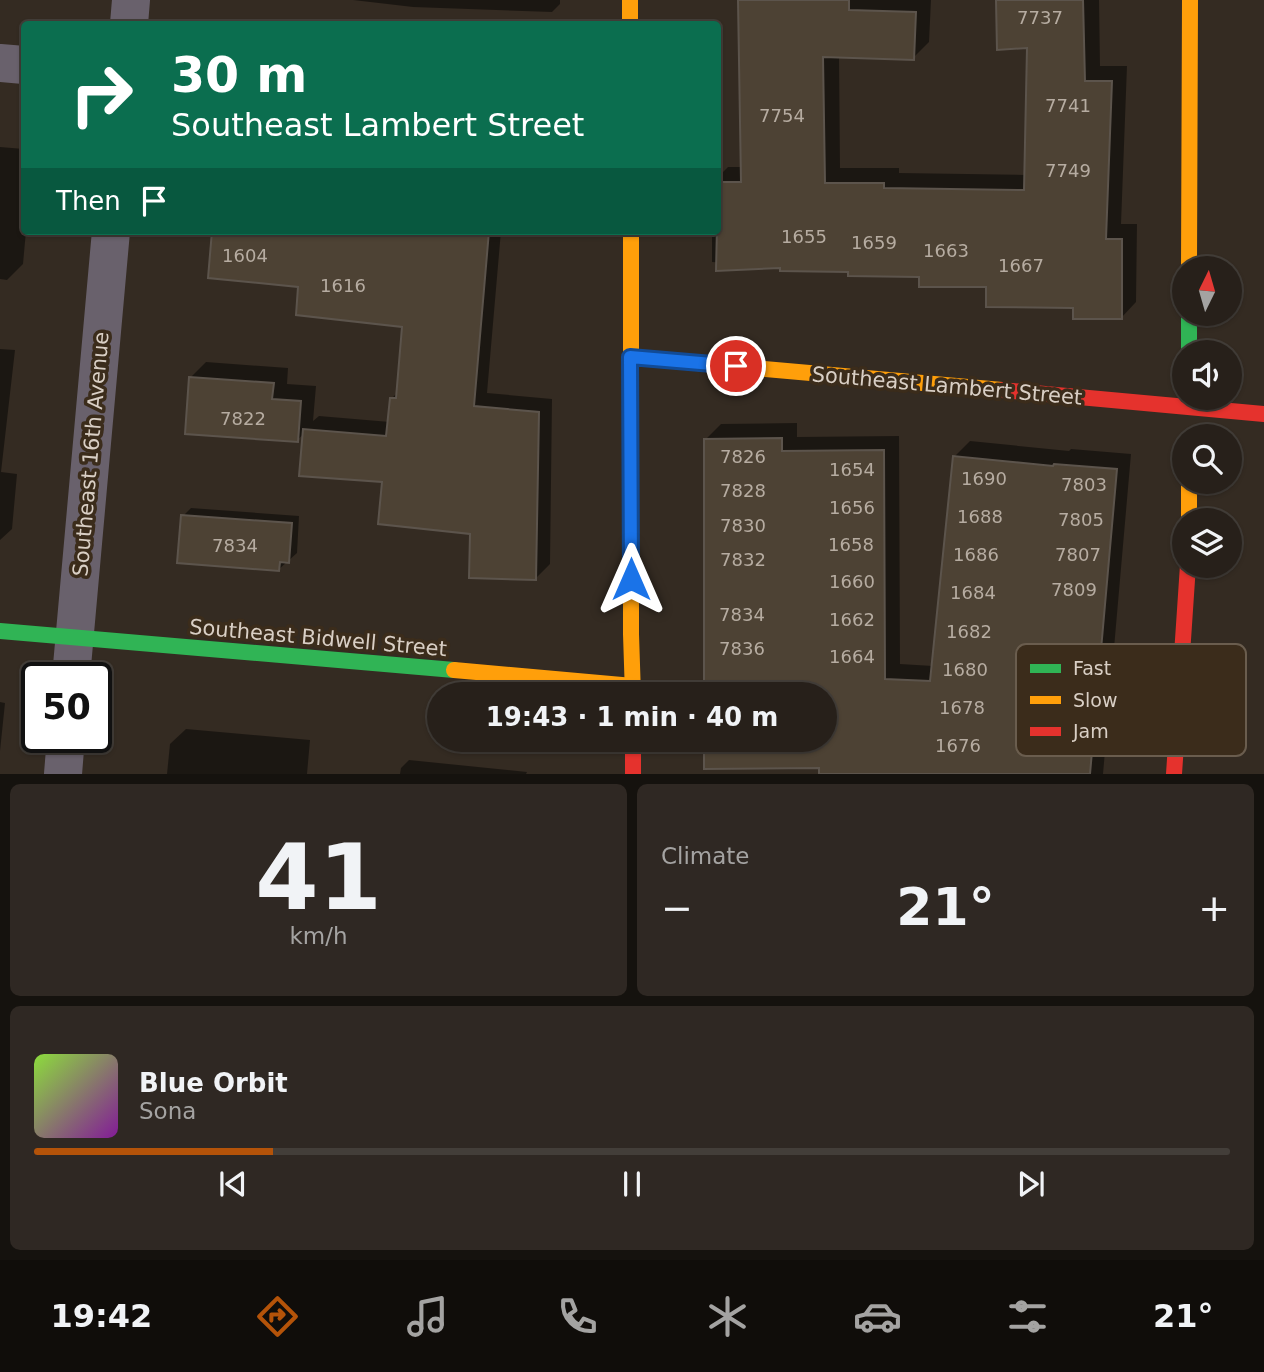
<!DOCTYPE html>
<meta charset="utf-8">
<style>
:root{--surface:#27201a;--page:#2f2823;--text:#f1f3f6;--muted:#a4a3a2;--line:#433e39;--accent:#b45309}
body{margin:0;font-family:"DejaVu Sans",sans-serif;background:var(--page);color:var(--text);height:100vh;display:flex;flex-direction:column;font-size:26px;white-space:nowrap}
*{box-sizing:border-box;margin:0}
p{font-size:23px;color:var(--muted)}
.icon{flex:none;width:38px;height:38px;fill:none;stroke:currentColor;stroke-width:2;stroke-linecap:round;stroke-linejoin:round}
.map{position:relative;height:774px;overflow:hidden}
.drawer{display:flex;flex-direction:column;gap:10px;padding:10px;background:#15120e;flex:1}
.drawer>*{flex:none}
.top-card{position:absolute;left:21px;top:21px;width:700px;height:214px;border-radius:7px;box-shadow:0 2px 5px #0004,0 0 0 2px var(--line);background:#0b6e4f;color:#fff;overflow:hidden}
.needle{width:46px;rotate:5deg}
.tools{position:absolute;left:1172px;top:256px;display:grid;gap:14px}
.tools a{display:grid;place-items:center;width:70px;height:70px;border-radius:50%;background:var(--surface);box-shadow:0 2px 5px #0004,0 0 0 2px var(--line);font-size:35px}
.speed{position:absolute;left:21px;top:662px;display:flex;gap:14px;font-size:35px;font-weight:700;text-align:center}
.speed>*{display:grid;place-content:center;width:91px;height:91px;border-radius:50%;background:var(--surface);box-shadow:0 2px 5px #0004,0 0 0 2px var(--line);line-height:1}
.speed .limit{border:4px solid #111;border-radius:10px;background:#fff;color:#111}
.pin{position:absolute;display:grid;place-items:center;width:60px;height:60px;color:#fff;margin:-30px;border:4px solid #fff;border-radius:50%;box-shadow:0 2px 7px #0007}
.me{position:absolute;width:77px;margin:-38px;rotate:0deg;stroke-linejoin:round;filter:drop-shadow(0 0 5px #0008)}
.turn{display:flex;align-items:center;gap:24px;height:147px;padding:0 35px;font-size:32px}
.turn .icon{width:91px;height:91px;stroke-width:2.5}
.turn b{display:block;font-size:49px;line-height:60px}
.then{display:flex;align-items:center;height:66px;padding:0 35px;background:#0003;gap:14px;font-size:26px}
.big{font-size:52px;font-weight:700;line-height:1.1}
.drawer .widget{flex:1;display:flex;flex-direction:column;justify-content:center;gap:10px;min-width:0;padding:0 24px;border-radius:10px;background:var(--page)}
.drawer .dial{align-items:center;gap:0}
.dial b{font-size:91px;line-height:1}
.song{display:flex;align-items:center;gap:21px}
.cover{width:84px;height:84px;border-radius:10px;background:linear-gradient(135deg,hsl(90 70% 55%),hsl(290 70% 35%))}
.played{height:7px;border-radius:4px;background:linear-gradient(90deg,var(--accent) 20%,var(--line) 20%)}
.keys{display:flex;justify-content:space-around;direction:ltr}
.heat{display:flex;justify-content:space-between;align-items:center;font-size:38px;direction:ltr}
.drawer .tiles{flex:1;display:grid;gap:10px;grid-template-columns:1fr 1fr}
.widget:last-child{grid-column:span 2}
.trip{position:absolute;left:427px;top:682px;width:410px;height:70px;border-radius:35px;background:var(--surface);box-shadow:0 2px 5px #0004,0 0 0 2px var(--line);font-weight:700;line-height:70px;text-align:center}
.tabs{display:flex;height:112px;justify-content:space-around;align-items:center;background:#100d0a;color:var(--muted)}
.tabs .icon{width:49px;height:49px}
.tabs .selected{color:var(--accent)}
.tabs b{font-size:32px;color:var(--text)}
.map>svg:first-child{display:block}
.shadow{fill:#0007}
.building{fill:#4d4234;stroke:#5c544c;stroke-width:2}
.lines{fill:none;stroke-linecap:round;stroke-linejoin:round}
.street{stroke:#69616c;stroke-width:38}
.fast{stroke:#30b455;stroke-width:16}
.slow{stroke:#ff9f0a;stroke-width:16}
.jam{stroke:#e5322d;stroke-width:16}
.route-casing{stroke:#114b97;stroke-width:18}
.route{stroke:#1a73e8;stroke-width:12}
.labels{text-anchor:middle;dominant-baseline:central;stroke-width:7;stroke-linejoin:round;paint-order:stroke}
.number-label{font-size:18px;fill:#b6aca1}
.street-label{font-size:21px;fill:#d9cfc5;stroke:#3b2c1b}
.key{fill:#3b2c1b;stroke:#6a5d4e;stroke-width:2}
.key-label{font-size:19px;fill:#d9cfc5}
</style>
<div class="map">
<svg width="1264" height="774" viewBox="0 0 1264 774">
<rect width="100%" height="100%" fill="#342b22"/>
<!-- shadow -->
<g class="shadow">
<polygon points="353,0 560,0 560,4 552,12 413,7"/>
<polygon points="739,0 931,0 929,42 913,58 839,55 840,168 899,168 899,173 1026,175 1029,46 997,0 1099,0 1100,66 1127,66 1121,224 1137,224 1136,302 1121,318 988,285 920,275 712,262 712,231 718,231 718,177 728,167 742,167"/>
<polygon points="0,147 24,149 24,231 26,231 23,264 7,280 0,279"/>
<polygon points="213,231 501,231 487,393 552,399 550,564 536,578 472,532 305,433 297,440 190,378 206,362 288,368 287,384 316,386 313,421 319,416 390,422 392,398 398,392 404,325 300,286"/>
<polygon points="0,349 15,350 1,472 17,474 12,529 0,540"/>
<polygon points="797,423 797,437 899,436 900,664 933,666 955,456 970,441 1069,451 1071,449 1131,454 1103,774 821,774 824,740 824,695 706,439 721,424"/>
<polygon points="191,508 299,516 297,553 278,570 183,516"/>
<polygon points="0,702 5,703 0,751"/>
<polygon points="186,729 310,740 307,774 167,774 170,744"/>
<polygon points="409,760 527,772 526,774 400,774 401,768"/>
</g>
<!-- building -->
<g class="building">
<polygon points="738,0 849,0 849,10 916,12 914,60 823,57 825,183 884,183 884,188 1024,190 1027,48 997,50 996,0 1083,0 1085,81 1112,81 1106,239 1122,239 1122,319 1073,319 1073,308 986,307 986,287 919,287 919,277 848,276 848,272 780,271 780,268 716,271 718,182 741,182"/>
<polygon points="212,231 489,231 474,406 539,412 536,580 469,578 470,534 378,524 382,482 299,476 303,429 386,436 390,398 396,398 402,327 296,315 298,287 208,278"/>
<polygon points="189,377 274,383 272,399 301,401 298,442 185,434"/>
<polygon points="782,438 782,451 884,450 885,679 930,681 953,456 1053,466 1054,464 1117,469 1090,774 819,774 819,768 704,769 704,740 824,740 824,695 704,695 704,439"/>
<polygon points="181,515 292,523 289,563 280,562 279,571 177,563"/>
</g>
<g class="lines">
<!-- street -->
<g class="street">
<polyline points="129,24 131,0"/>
<polyline points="0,63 24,65"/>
<polyline points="71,677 111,231"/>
<polyline points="63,774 66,737"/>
</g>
<!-- fast -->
<g class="fast">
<polyline points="1189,313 1189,352"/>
<polyline points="0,631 454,670"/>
</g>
<!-- slow -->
<g class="slow">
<polyline points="630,0 630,24"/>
<polyline points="631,231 631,634 633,695"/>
<polyline points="1189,268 1190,0"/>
<polyline points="630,357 1002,390"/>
<polyline points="1189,481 1189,520"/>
<polyline points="454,670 633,686"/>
</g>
<!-- jam -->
<g class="jam">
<polyline points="1002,390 1264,414"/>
<polyline points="633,740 633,774"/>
<polyline points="1174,774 1188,565"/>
</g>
</g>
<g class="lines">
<defs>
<polyline id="route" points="631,579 630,357 736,366"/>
</defs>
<!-- route casing -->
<use href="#route" class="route-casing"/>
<!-- route -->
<use href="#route" class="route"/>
</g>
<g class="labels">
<!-- number labels -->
<g class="number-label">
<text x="1040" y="17">7737</text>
<text x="1068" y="105">7741</text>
<text x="782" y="115">7754</text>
<text x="1068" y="170">7749</text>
<text x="804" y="236">1655</text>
<text x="874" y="242">1659</text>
<text x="946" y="250">1663</text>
<text x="245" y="255">1604</text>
<text x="1021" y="265">1667</text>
<text x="343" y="285">1616</text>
<text x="243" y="418">7822</text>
<text x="743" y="456">7826</text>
<text x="852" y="469">1654</text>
<text x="984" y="478">1690</text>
<text x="1084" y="484">7803</text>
<text x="743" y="490">7828</text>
<text x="852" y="507">1656</text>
<text x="980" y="516">1688</text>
<text x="1081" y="519">7805</text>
<text x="743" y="525">7830</text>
<text x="851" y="544">1658</text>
<text x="235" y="545">7834</text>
<text x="976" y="554">1686</text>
<text x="1078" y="554">7807</text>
<text x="743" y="559">7832</text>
<text x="852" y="581">1660</text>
<text x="1074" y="589">7809</text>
<text x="973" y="592">1684</text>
<text x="742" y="614">7834</text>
<text x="852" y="619">1662</text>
<text x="969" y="631">1682</text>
<text x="742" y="648">7836</text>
<text x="852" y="656">1664</text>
<text x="965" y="669">1680</text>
<text x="962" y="707">1678</text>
<text x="958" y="745">1676</text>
</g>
<!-- street labels -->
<g class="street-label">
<text transform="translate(947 386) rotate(5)">Southeast Lambert Street</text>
<text transform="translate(91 454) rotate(-85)">Southeast 16th Avenue</text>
<text transform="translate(318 638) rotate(5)">Southeast Bidwell Street</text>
</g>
</g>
<!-- legend -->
<rect x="1016" y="644" width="230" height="112" rx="10" class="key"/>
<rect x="1030" y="664" width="31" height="9" fill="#30b455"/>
<rect x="1030" y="696" width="31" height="8" fill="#ff9f0a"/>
<rect x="1030" y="727" width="31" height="9" fill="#e5322d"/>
<g class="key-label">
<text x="1073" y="675">Fast</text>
<text x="1073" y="707">Slow</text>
<text x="1073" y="738">Jam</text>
</g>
</svg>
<div class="tools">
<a><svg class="needle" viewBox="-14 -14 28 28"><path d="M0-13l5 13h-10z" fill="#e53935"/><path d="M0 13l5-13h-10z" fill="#a4a3a2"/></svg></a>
<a><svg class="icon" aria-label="sound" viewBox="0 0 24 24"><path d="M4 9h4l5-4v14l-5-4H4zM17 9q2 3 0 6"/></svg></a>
<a><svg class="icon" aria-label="search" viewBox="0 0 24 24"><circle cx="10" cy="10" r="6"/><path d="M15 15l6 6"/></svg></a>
<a><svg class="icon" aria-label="layers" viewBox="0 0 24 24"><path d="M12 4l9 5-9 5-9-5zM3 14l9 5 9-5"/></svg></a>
</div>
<div class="speed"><div class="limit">50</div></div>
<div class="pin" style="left:736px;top:366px;background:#d93025"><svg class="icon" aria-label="arrive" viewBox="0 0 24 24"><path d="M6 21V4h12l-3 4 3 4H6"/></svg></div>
<svg class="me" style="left:631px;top:579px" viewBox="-20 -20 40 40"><path d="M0-17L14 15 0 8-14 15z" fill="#1a73e8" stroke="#fff" stroke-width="4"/></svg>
<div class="trip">19:43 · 1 min · 40 m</div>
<div class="top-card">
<div class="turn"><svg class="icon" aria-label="right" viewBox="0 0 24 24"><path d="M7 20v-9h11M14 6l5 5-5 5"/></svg><div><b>30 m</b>Southeast Lambert Street</div></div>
<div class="then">Then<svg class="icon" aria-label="arrive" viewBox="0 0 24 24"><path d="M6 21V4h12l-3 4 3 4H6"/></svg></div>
</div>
</div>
<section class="drawer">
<div class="tiles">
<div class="widget dial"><b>41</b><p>km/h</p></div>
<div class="widget"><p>Climate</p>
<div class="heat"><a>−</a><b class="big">21°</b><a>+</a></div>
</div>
<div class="widget">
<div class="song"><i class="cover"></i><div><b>Blue Orbit</b><p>Sona</p></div></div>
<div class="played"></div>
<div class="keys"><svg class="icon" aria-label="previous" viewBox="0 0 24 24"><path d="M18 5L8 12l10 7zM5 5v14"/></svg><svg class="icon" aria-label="pause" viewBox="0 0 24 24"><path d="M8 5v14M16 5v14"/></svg><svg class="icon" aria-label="next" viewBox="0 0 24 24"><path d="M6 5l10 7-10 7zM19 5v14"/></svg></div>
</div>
</div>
</section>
<nav class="tabs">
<b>19:42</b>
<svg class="icon selected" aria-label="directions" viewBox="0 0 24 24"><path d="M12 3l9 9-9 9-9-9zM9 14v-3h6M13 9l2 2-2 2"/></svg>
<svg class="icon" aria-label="music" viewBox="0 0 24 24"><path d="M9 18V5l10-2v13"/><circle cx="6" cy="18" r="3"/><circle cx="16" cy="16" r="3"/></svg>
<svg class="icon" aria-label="phone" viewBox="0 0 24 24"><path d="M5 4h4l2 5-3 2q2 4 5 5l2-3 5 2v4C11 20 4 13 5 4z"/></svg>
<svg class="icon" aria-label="climate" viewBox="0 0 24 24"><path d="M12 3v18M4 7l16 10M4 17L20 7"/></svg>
<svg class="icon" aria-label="car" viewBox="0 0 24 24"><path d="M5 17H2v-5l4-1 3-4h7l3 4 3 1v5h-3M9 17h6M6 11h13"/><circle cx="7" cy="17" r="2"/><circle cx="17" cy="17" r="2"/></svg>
<svg class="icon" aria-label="filters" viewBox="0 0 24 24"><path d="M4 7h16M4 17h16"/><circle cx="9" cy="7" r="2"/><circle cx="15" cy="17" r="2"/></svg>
<b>21°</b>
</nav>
